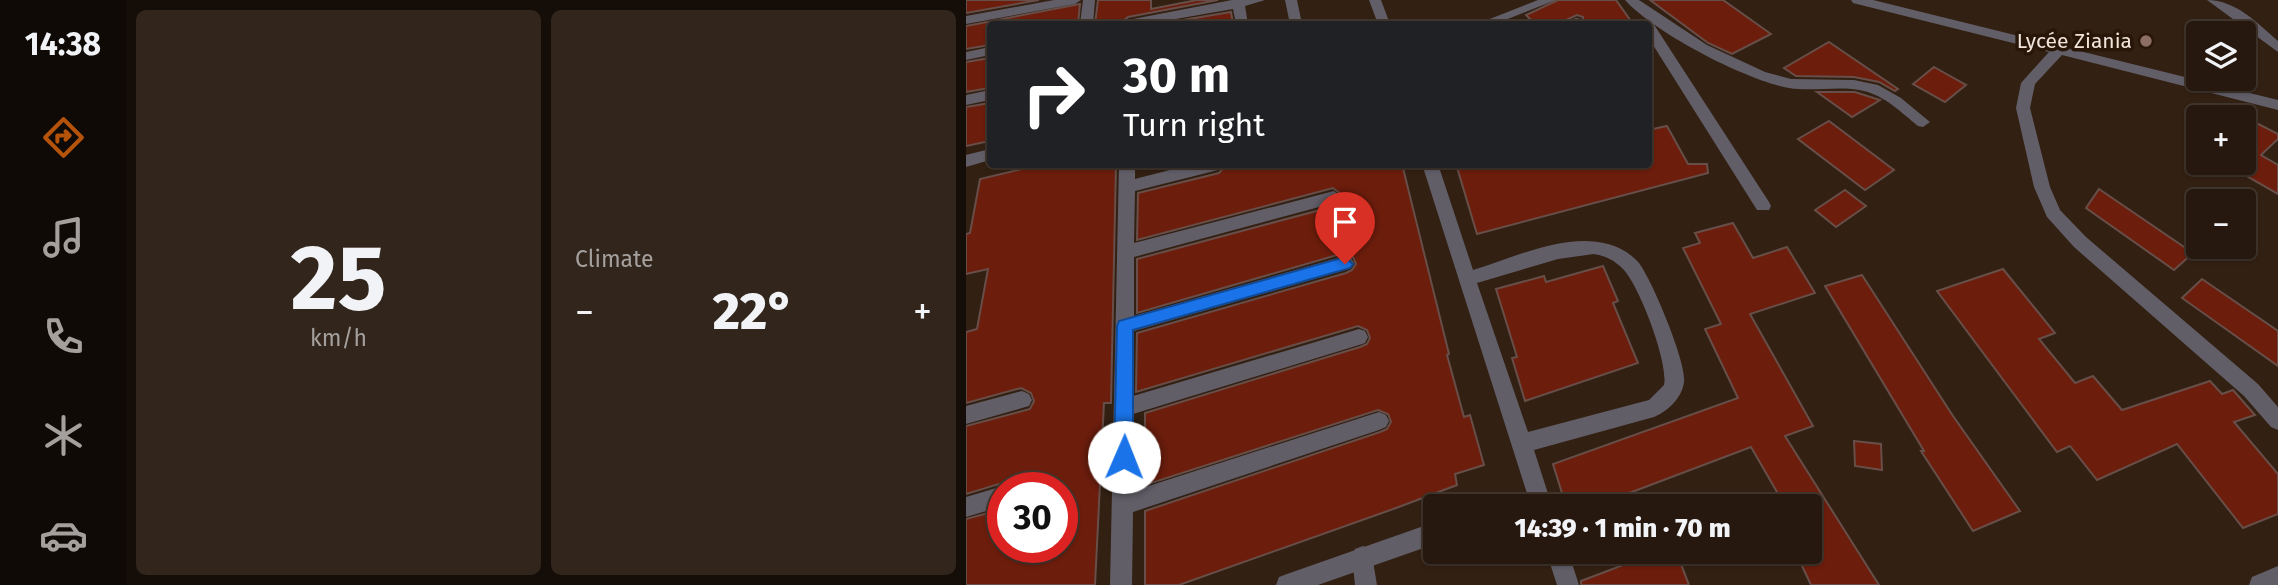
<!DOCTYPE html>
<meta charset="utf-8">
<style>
:root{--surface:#26180e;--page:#32251c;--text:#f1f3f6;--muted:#a4a09e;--line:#42372e;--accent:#b45309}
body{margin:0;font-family:"Fira Sans",sans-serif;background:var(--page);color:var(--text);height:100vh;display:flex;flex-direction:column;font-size:26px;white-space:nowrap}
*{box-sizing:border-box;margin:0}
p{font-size:23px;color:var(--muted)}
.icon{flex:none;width:38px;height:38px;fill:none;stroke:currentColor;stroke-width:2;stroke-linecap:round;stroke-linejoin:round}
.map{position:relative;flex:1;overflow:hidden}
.sheet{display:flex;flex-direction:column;gap:10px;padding:10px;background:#150d08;width:840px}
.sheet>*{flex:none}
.banner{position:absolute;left:21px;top:21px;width:665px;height:147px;border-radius:7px;box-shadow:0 2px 5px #0004,0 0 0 2px var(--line);background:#202124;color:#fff;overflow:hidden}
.fabs{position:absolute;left:1220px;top:21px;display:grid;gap:14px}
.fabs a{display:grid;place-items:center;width:70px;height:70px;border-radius:7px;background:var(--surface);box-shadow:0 2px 5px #0004,0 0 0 2px var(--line);font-size:35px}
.speed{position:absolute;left:21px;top:472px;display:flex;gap:14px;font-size:35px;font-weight:700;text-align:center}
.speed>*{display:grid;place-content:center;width:91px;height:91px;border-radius:50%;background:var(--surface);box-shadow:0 2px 5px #0004,0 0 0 2px var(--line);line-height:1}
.speed .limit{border:10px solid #d22;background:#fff;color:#111}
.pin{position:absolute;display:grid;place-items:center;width:60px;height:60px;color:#fff;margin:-72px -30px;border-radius:50% 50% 50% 0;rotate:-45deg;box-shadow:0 0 7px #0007}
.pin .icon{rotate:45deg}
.me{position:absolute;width:77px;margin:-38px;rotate:1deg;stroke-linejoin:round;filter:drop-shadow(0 0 5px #0008)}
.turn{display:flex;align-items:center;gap:24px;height:147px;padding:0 21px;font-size:32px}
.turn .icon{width:91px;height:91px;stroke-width:2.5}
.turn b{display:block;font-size:49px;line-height:60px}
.big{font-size:52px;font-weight:800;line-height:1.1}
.sheet .tile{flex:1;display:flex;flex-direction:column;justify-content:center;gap:10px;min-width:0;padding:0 24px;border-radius:10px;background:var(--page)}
.sheet .dial{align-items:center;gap:0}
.dial b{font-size:91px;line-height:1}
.heat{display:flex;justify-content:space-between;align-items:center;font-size:38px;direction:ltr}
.sheet .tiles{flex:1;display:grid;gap:10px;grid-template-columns:repeat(2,1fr)}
.trip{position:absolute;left:457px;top:494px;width:399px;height:70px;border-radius:7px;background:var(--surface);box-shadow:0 2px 5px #0004,0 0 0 2px var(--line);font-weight:800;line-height:70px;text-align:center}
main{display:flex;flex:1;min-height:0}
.tabs{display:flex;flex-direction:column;width:126px;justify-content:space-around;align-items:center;background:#0f0a06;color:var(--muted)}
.tabs .icon{width:49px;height:49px}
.tabs .selected{color:var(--accent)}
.tabs b{font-size:32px;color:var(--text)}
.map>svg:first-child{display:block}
.building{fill:#6d1d0c;stroke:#674e48;stroke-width:2}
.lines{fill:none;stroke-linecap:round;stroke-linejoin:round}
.service{fill:#625e68;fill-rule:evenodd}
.minor{fill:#625e68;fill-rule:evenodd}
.tertiary{fill:#625e68;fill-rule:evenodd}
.route{fill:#1a73e8;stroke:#114b97;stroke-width:2}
.education-dot{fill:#8d6e63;stroke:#281609;stroke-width:2.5}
.labels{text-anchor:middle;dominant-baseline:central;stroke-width:7;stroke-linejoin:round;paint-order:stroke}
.far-poi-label{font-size:21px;fill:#f0e4db;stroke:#281609;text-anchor:end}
</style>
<main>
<nav class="tabs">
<b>14:38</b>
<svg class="icon selected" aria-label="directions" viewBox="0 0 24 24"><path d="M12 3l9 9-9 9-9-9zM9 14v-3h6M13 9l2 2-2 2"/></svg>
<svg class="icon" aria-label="music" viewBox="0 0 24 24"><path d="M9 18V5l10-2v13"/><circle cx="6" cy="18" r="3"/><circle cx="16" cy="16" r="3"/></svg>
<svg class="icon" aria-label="phone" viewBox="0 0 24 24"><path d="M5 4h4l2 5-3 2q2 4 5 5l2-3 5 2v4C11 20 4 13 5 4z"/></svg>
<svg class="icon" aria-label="climate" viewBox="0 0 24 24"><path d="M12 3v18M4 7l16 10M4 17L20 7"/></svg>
<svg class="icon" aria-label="car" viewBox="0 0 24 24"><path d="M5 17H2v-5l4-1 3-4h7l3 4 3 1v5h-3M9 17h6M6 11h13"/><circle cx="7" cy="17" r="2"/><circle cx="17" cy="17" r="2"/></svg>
</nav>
<section class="sheet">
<div class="tiles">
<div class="tile dial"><b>25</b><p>km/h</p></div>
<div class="tile"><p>Climate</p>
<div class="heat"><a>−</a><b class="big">22°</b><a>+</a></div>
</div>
</div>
</section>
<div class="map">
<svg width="1312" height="585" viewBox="0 0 1312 585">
<rect width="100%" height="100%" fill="#322012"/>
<!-- building -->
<g class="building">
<polygon points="0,0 73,0 0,13"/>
<polygon points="132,0 185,0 185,9 231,0 252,0 162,17 153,24 129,24"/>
<polygon points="592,0 650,0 667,24 617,24 617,17 611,15 591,24 569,24 560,15"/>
<polygon points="684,0 757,0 805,34 766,54 742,43"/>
<polygon points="114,4 112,24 24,24 24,45 0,49 0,26"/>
<polygon points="265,12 267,24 193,24"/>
<polygon points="863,42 932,89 929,91 913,82 888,77 830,76 818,68"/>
<polygon points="24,58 24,88 0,92 0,62"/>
<polygon points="968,67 1000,85 979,102 947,84"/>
<polygon points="851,92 889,92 914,100 886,117"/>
<polygon points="24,103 24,141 0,146 0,107"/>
<polygon points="1277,116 1312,134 1312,139 1295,155 1312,165 1312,194 1258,163 1278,163"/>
<polygon points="863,121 928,170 899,190 832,139"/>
<polygon points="701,126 722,164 741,164 742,173 511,234 490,164 682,164 682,130"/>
<polygon points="77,164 150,164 145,403 138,403 129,585 0,585 0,519 37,509 37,548 96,548 96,488 46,488 36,483 0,494 0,426 64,409 68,401 65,393 55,388 0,403 0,332 11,329 22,269 0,274 0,234 4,233 14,179"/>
<polygon points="261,164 436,164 483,354 481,355 498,417 504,415 518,465 489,474 491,485 430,508 213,585 179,585 179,511 414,432 421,429 425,422 422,414 412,410 179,485 179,413 394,347 401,344 404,338 401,330 392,326 170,392 171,333 380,273 386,270 390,264 387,257 378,253 171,313 171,259 369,206 379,197 367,188 171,240 172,193 253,173"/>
<polygon points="1133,189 1227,253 1208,270 1120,208"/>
<polygon points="879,190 900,206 870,227 849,210"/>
<polygon points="767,223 787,258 821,247 849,293 784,314 847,426 819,436 913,585 845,585 829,551 844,551 844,506 819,506 785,447 629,506 600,506 587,464 772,398 739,329 755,324 717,248 734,243 729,233"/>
<polygon points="637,266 652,301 647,303 672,363 559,401 546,358 551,357 530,289 578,276 580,282"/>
<polygon points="1037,269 1089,333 1073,339 1109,383 1127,376 1156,410 1244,381 1256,394 1267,390 1289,415 1268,422 1312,474 1312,514 1277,528 1211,444 1131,480 1104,446 1091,452 971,291"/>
<polygon points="896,275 987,416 1054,511 1007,531 955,451 958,451 859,286"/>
<polygon points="1236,279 1312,331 1312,366 1216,298"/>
<polygon points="888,441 915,444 916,470 889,466"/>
<polygon points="694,551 710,551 723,585 615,585 615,581"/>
</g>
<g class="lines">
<!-- service -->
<path class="service" d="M 1241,0 C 1270,0 1291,23 1312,41 L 1312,52 Z"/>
<!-- minor -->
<g class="minor">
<polygon points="88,0 115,0 109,4 0,24 0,16"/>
<polygon points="117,0 129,0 127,24 114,24"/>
<polygon points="266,0 299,0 279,6 282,24 270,24 267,9 181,24 155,24 162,20"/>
<polygon points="319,0 331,0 336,24 324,24"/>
<polygon points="403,0 415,0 424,24 412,24"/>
<polygon points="572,0 590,0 529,24 511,24"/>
<path d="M 659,0 L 673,0 L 741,45 L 799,72 L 825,79 L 888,80 L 912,85 L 935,98 L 964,122 L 957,127 L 952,126 C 936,113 919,96 898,91 C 874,85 848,92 823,88 C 779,80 689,33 659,0 Z"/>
<polygon points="885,0 907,0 1312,100 1312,110 1096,55 1069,84 1064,108 1084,187 1094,210 1120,237 1292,384 1312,407 1312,430 1305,427 1278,396 1108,247 1081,217 1068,187 1050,108 1055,83 1083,52 887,3"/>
<polygon points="610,18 615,19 615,24 594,24"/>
<polygon points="682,22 687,23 803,202 805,206 803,210 791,210 682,37 682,24 676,24"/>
<polygon points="24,47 24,55 0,60 0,52"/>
<polygon points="24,90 24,100 0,105 0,95"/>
<polygon points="24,149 24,160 0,167 0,155"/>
<polygon points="153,164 169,164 169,179 227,164 259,164 252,170 169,191 168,243 368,191 376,197 368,203 168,257 168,316 379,256 385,258 388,263 385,268 379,270 168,331 167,396 393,329 399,331 402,337 399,343 393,345 167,414 167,491 413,412 420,415 423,421 420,427 413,430 167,512 166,585 144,585"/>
<path d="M 456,164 L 472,164 L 507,270 C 547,258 599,232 642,244 C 654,247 665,254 673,263 C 686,280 721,363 718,382 C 716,398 702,411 688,417 L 568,450 L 586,506 L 565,506 ZM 628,254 C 640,256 648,260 657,269 C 673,285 703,363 698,385 L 683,400 L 562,432 L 511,283 L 592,259 Z"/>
<polygon points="56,391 63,394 66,400 63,406 0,424 0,406"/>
<polygon points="37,486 43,488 37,488 37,506 0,517 0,497"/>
<polygon points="397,546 405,549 411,585 389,585 386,557 389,549"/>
<polygon points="580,551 602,551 613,585 591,585"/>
<polygon points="1312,566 1312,585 1283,585 1286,577"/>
</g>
<!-- tertiary -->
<g class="tertiary">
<polygon points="574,489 581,492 584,499 582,506 542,506 545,499"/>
<polygon points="469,522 469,544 352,585 310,585 313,577 321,574"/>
</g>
</g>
<!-- route -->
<polygon class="route" points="379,257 387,264 384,268 167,330 167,457 164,463 158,465 151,463 148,457 151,326 153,321"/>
<!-- markers -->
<circle class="education-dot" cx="1180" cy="41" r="7"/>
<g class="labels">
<!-- far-poi labels -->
<g class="far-poi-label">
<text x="1166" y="41">Lycée Ziania</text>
</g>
</g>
</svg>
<div class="fabs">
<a><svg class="icon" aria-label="layers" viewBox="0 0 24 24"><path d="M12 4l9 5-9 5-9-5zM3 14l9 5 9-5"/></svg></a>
<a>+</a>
<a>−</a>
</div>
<div class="speed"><div class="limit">30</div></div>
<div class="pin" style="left:379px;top:264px;background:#d93025"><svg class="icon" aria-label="arrive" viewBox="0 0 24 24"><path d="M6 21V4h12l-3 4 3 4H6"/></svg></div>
<svg class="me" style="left:158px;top:457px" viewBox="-20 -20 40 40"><circle r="19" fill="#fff"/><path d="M0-13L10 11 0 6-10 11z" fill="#1a73e8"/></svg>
<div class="trip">14:39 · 1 min · 70 m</div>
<div class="banner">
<div class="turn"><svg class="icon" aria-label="right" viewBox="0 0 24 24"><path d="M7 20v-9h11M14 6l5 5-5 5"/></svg><div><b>30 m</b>Turn right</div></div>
</div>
</div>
</main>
